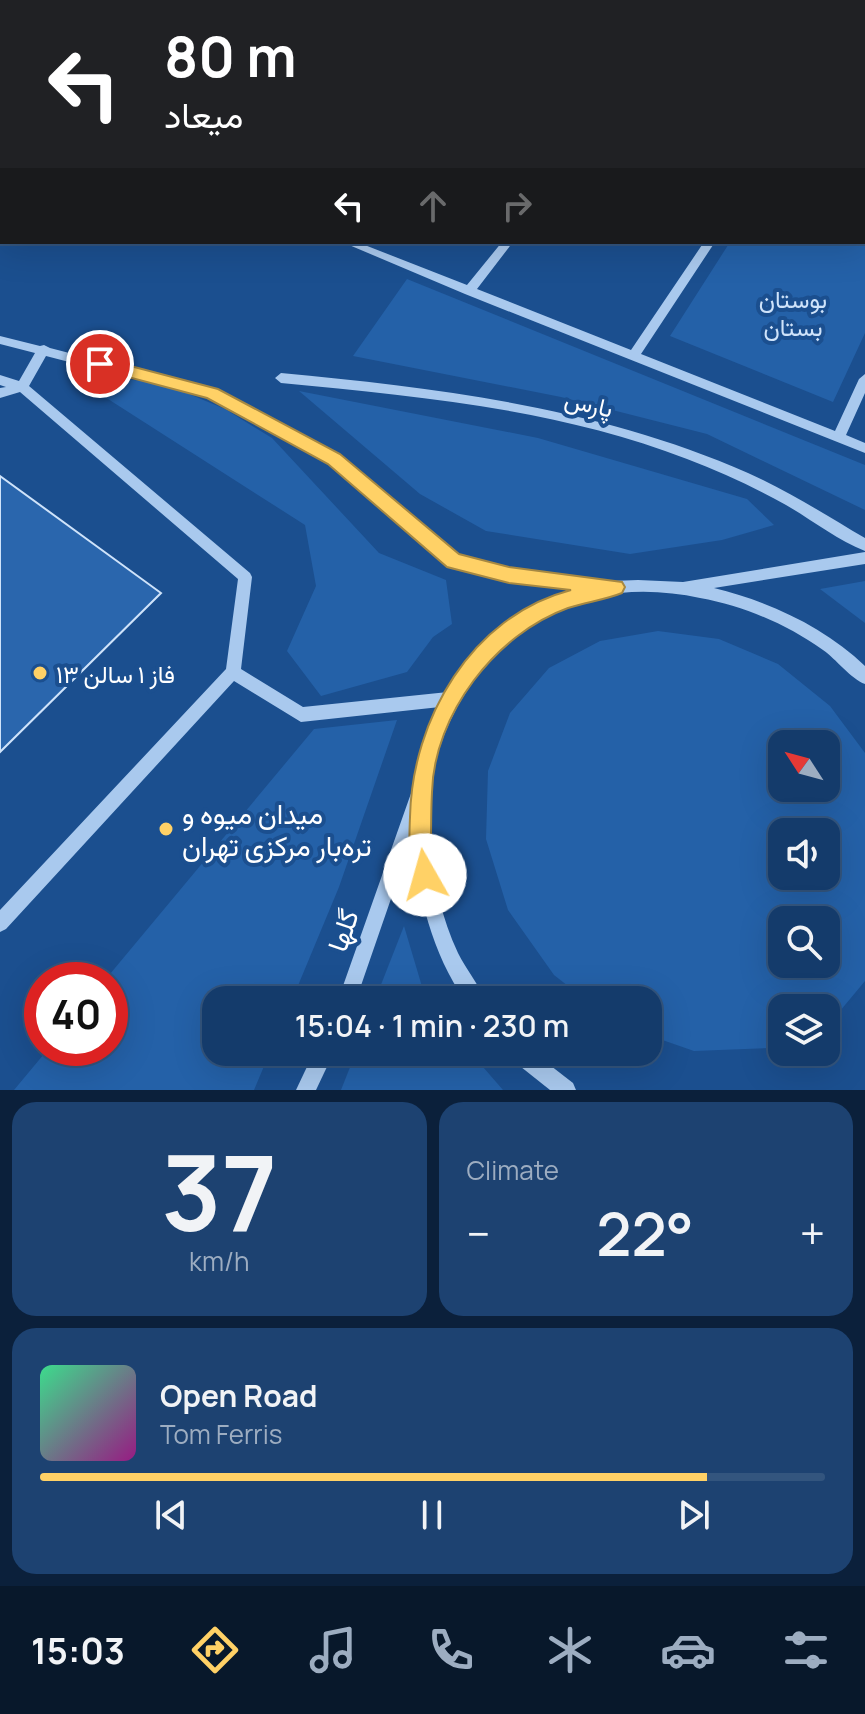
<!DOCTYPE html>
<meta charset="utf-8">
<style>
:root{--surface:#143b6b;--page:#1d4271;--text:#f1f3f6;--muted:#9dadc1;--line:#33557e;--accent:#ffd166}
body{margin:0;font-family:Manrope,Vazirmatn,sans-serif;background:var(--page);color:var(--text);height:100vh;display:flex;flex-direction:column;font-size:30px;white-space:nowrap}
*{box-sizing:border-box;margin:0}
p{font-size:26px;color:var(--muted)}
.icon{flex:none;width:44px;height:44px;fill:none;stroke:currentColor;stroke-width:2;stroke-linecap:round;stroke-linejoin:round}
.map{position:relative;height:1090px;overflow:hidden}
.panel{display:flex;flex-direction:column;gap:12px;padding:12px;background:#0b203b;flex:1}
.panel>*{flex:none}
.guide{position:absolute;left:0px;top:0px;width:866px;height:244px;box-shadow:0 8px 32px #0002,0 0 0 2px var(--line);background:#202124;color:#fff;overflow:hidden}
.needle{width:52px;rotate:306deg}
.buttons{position:absolute;left:768px;top:730px;display:grid;gap:16px}
.buttons a{display:grid;place-items:center;width:72px;height:72px;border-radius:16px;background:var(--surface);box-shadow:0 8px 32px #0002,0 0 0 2px var(--line);font-size:40px}
.speed{position:absolute;left:24px;top:962px;display:flex;gap:16px;font-size:40px;font-weight:700;text-align:center}
.speed>*{display:grid;place-content:center;width:104px;height:104px;border-radius:50%;background:var(--surface);box-shadow:0 8px 32px #0002,0 0 0 2px var(--line);line-height:1}
.speed .limit{border:12px solid #d22;background:#fff;color:#111}
.pin{position:absolute;display:grid;place-items:center;width:68px;height:68px;color:#fff;margin:-34px;border:4px solid #fff;border-radius:50%;box-shadow:0 2px 8px #0007}
.me{position:absolute;width:88px;margin:-44px;rotate:353deg;stroke-linejoin:round;filter:drop-shadow(0 0 6px #0008)}
.turn{display:flex;align-items:center;gap:28px;height:168px;padding:0 32px;font-size:36px}
.turn .icon{width:104px;height:104px;stroke-width:2.5}
.turn b{display:block;font-size:56px;line-height:68px}
.lanes{display:flex;align-items:center;height:76px;padding:0 32px;background:#0003;justify-content:center;gap:40px;direction:ltr}
.lanes .off{opacity:.35}
.big{font-size:60px;font-weight:600;line-height:1.1}
.panel .card{flex:1;display:flex;flex-direction:column;justify-content:center;gap:12px;min-width:0;padding:0 28px;border-radius:24px;background:var(--page)}
.panel .dial{align-items:center;gap:0}
.dial b{font-size:104px;line-height:1}
.song{display:flex;align-items:center;gap:24px}
.cover{width:96px;height:96px;border-radius:12px;background:linear-gradient(135deg,hsl(150 70% 55%),hsl(310 70% 35%))}
.played{height:8px;border-radius:4px;background:linear-gradient(90deg,var(--accent) 85%,var(--line) 85%)}
.keys{display:flex;justify-content:space-around;direction:ltr}
.heat{display:flex;justify-content:space-between;align-items:center;font-size:44px;direction:ltr}
.panel .tiles{flex:1;display:grid;gap:12px;grid-template-columns:1fr 1fr}
.card:last-child{grid-column:span 2}
.trip{position:absolute;left:202px;top:986px;width:460px;height:80px;border-radius:24px;background:var(--surface);box-shadow:0 8px 32px #0002,0 0 0 2px var(--line);font-weight:600;line-height:80px;text-align:center}
.menu{display:flex;height:128px;justify-content:space-around;align-items:center;background:#08182b;color:var(--muted)}
.menu .icon{width:56px;height:56px}
.menu .selected{color:var(--accent)}
.menu b{font-size:36px;color:var(--text)}
.map>svg:first-child{display:block}
.green{fill:#2461a8;fill-rule:evenodd}
.building{fill:#2a66ad;stroke:#cfe3fa;stroke-width:2}
.lines{fill:none;stroke-linecap:round;stroke-linejoin:round}
.minor{fill:#a9c9ee;fill-rule:evenodd}
.route{fill:#ffd166;stroke:#a68842;stroke-width:2}
.poi-dot{fill:#ffd166;stroke:#1b4f8f;stroke-width:3}
.labels{text-anchor:middle;dominant-baseline:central;stroke-width:8;stroke-linejoin:round;paint-order:stroke}
.park-label{font-size:24px;fill:#cfe3fa;stroke:#1b4f8f}
.street-label{font-size:24px;fill:#fff;stroke:#1b4f8f}
.poi-label{font-size:24px;fill:#fff;stroke:#1b4f8f;text-anchor:start}
.near-poi-label{font-size:28px;fill:#fff;stroke:#1b4f8f;text-anchor:start}
.near-street-label{font-size:28px;fill:#fff;stroke:#1b4f8f}
</style>
<div class="map">
<svg width="865" height="1090" viewBox="0 0 865 1090">
<rect width="100%" height="100%" fill="#1b4f8f"/>
<!-- green -->
<g class="green">
<polygon points="865,106 865,333 833,402 670,336 730,242 864,242"/>
<polygon points="407,279 865,465 865,510 707,434 561,397 353,356"/>
<polygon points="94,375 165,384 225,409 272,438 379,553 446,580 452,624 433,637 407,672 321,696 287,651 316,586 305,525 83,383"/>
<polygon points="299,391 538,438 747,499 774,525 722,540 630,554 486,531 420,494"/>
<polygon points="865,581 865,623 820,589"/>
<path d="M 658,631 L 719,639 L 778,664 L 830,706 L 865,753 L 865,981 L 835,1017 L 826,1021 L 826,1008 L 782,1008 L 782,1042 L 770,1048 L 694,1051 L 648,1035 L 648,1000 L 586,1000 L 554,975 L 508,910 L 486,839 L 488,771 L 510,713 L 549,668 L 600,641 ZM 782,744 L 826,744 L 826,788 L 782,788 ZM 782,832 L 826,832 L 826,876 L 782,876 ZM 782,920 L 826,920 L 826,964 L 782,964 Z"/>
<polygon points="397,720 339,887 292,1000 216,1000 216,1052 270,1052 254,1090 14,1090 49,1048 110,1048 110,980 105,980 314,729"/>
<polygon points="404,926 426,1000 375,1000"/>
<polygon points="356,1052 470,1052 503,1090 341,1090"/>
</g>
<!-- building -->
<polygon class="building" points="0,476 161,593 0,752"/>
<g class="lines">
<!-- minor -->
<g class="minor">
<polygon points="541,0 554,0 556,2 543,2"/>
<polygon points="865,0 865,6 864,7 864,2 861,2"/>
<polygon points="2,58 2,64 0,65 0,59"/>
<rect x="864" y="89" width="1" height="7"/>
<polygon points="0,108 2,109 2,115 0,114"/>
<polygon points="342,242 357,242 467,285 502,242 513,242 477,289 631,350 704,242 715,242 641,354 835,431 859,379 865,374 865,393 846,435 865,443 865,453 465,294"/>
<path d="M 0,336 L 40,346 L 44,345 L 50,348 L 216,391 L 339,455 L 458,556 L 509,569 L 612,581 L 638,580 L 683,582 L 865,552 L 865,564 L 714,588 C 768,601 825,627 865,666 L 865,684 C 851,679 836,659 823,650 C 786,624 744,606 700,598 C 667,591 630,589 597,597 C 489,623 419,733 429,841 C 433,879 442,919 458,953 C 466,969 478,983 485,1000 L 465,1000 C 432,954 418,894 412,838 L 356,1000 L 338,1000 L 409,799 C 414,787 415,776 419,762 C 423,743 431,725 440,707 L 301,722 L 234,681 L 6,929 L 0,932 L 0,910 L 226,669 L 238,579 L 20,392 L 0,398 L 0,388 L 6,387 L 0,385 L 0,375 L 19,381 L 35,353 L 0,344 ZM 46,356 L 208,398 L 329,463 L 449,565 L 509,581 L 580,589 C 526,608 477,643 448,692 L 303,707 L 241,669 L 252,577 L 250,573 L 29,386 Z"/>
<path d="M 281,373 C 440,388 601,408 748,473 C 789,491 827,516 865,538 L 865,551 C 837,540 812,520 786,505 C 754,487 721,472 687,459 C 558,409 417,396 281,383 L 275,378 Z"/>
<polygon points="314,1052 334,1052 316,1090 296,1090"/>
<polygon points="508,1052 533,1052 573,1083 576,1090 550,1090 511,1059"/>
</g>
</g>
<!-- route -->
<path class="route" d="M 100,358 L 218,389 L 340,454 L 459,554 L 509,567 L 622,582 L 625,587 L 622,593 C 605,600 586,602 568,608 C 496,634 434,714 432,792 C 431,810 431,829 431,848 C 431,860 438,871 433,883 L 425,887 L 417,883 C 408,862 409,840 410,817 C 412,720 471,616 571,590 L 509,583 L 447,567 L 328,464 L 207,398 L 94,368 L 92,364 Z"/>
<!-- markers -->
<g class="poi-dot">
<circle cx="40" cy="673" r="8"/>
<circle cx="166" cy="829" r="8"/>
</g>
<g class="labels">
<!-- park labels -->
<g class="park-label">
<text x="793" y="298">بوستان<tspan x="793" dy="28">بستان</tspan></text>
</g>
<!-- street labels -->
<g class="street-label">
<text transform="translate(589 403) rotate(13)">پارس</text>
</g>
<!-- poi labels -->
<g class="poi-label">
<text x="56" y="673">فاز ۱ سالن ۱۳</text>
</g>
<!-- near-poi labels -->
<g class="near-poi-label">
<text x="182" y="813">میدان میوه و<tspan x="182" dy="32">تره‌بار مرکزی تهران</tspan></text>
</g>
<!-- near-street labels -->
<g class="near-street-label">
<text transform="translate(342 930) rotate(-71)">گلها</text>
</g>
</g>
</svg>
<div class="buttons">
<a><svg class="needle" viewBox="-14 -14 28 28"><path d="M0-13l5 13h-10z" fill="#e53935"/><path d="M0 13l5-13h-10z" fill="#9dadc1"/></svg></a>
<a><svg class="icon" aria-label="sound" viewBox="0 0 24 24"><path d="M4 9h4l5-4v14l-5-4H4zM17 9q2 3 0 6"/></svg></a>
<a><svg class="icon" aria-label="search" viewBox="0 0 24 24"><circle cx="10" cy="10" r="6"/><path d="M15 15l6 6"/></svg></a>
<a><svg class="icon" aria-label="layers" viewBox="0 0 24 24"><path d="M12 4l9 5-9 5-9-5zM3 14l9 5 9-5"/></svg></a>
</div>
<div class="speed"><div class="limit">40</div></div>
<div class="pin" style="left:100px;top:364px;background:#d93025"><svg class="icon" aria-label="arrive" viewBox="0 0 24 24"><path d="M6 21V4h12l-3 4 3 4H6"/></svg></div>
<svg class="me" style="left:425px;top:875px" viewBox="-20 -20 40 40"><circle r="19" fill="#fff"/><path d="M0-13L10 11 0 6-10 11z" fill="#ffd166"/></svg>
<div class="trip">15:04 · 1 min · 230 m</div>
<div class="guide">
<div class="turn"><svg class="icon" aria-label="left" viewBox="0 0 24 24"><path d="M17 20v-9H6M10 6l-5 5 5 5"/></svg><div><b>80 m</b>میعاد</div></div>
<div class="lanes"><svg class="icon" aria-label="left" viewBox="0 0 24 24"><path d="M17 20v-9H6M10 6l-5 5 5 5"/></svg><svg class="icon off" aria-label="ahead" viewBox="0 0 24 24"><path d="M12 20V5M6 11l6-6 6 6"/></svg><svg class="icon off" aria-label="right" viewBox="0 0 24 24"><path d="M7 20v-9h11M14 6l5 5-5 5"/></svg></div>
</div>
</div>
<section class="panel">
<div class="tiles">
<div class="card dial"><b>37</b><p>km/h</p></div>
<div class="card"><p>Climate</p>
<div class="heat"><a>−</a><b class="big">22°</b><a>+</a></div>
</div>
<div class="card">
<div class="song"><i class="cover"></i><div><b>Open Road</b><p>Tom Ferris</p></div></div>
<div class="played"></div>
<div class="keys"><svg class="icon" aria-label="previous" viewBox="0 0 24 24"><path d="M18 5L8 12l10 7zM5 5v14"/></svg><svg class="icon" aria-label="pause" viewBox="0 0 24 24"><path d="M8 5v14M16 5v14"/></svg><svg class="icon" aria-label="next" viewBox="0 0 24 24"><path d="M6 5l10 7-10 7zM19 5v14"/></svg></div>
</div>
</div>
</section>
<nav class="menu">
<b>15:03</b>
<svg class="icon selected" aria-label="directions" viewBox="0 0 24 24"><path d="M12 3l9 9-9 9-9-9zM9 14v-3h6M13 9l2 2-2 2"/></svg>
<svg class="icon" aria-label="music" viewBox="0 0 24 24"><path d="M9 18V5l10-2v13"/><circle cx="6" cy="18" r="3"/><circle cx="16" cy="16" r="3"/></svg>
<svg class="icon" aria-label="phone" viewBox="0 0 24 24"><path d="M5 4h4l2 5-3 2q2 4 5 5l2-3 5 2v4C11 20 4 13 5 4z"/></svg>
<svg class="icon" aria-label="climate" viewBox="0 0 24 24"><path d="M12 3v18M4 7l16 10M4 17L20 7"/></svg>
<svg class="icon" aria-label="car" viewBox="0 0 24 24"><path d="M5 17H2v-5l4-1 3-4h7l3 4 3 1v5h-3M9 17h6M6 11h13"/><circle cx="7" cy="17" r="2"/><circle cx="17" cy="17" r="2"/></svg>
<svg class="icon" aria-label="filters" viewBox="0 0 24 24"><path d="M4 7h16M4 17h16"/><circle cx="9" cy="7" r="2"/><circle cx="15" cy="17" r="2"/></svg>
</nav>
